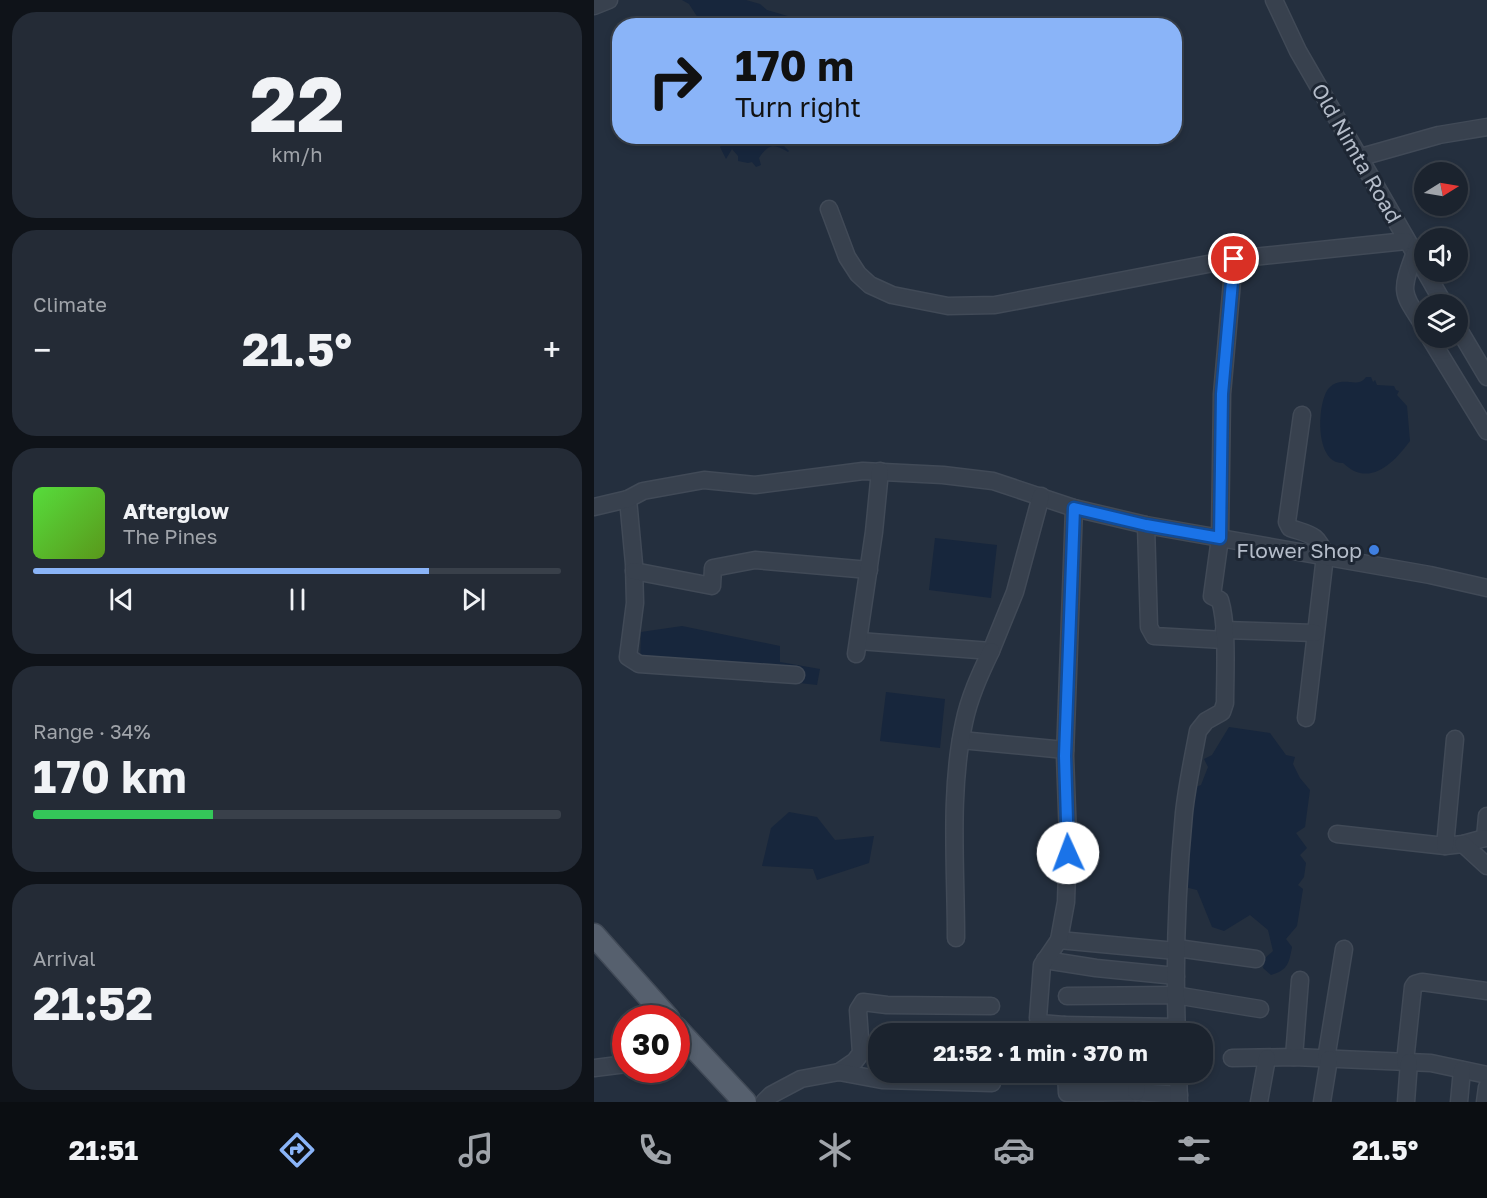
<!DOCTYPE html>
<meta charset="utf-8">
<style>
:root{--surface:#1b232e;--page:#242b36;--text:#f1f3f6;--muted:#a0a4aa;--line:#39404a;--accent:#8ab4f8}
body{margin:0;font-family:"Golos Text",sans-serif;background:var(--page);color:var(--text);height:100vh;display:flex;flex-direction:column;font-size:22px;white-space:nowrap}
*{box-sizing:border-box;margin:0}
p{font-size:20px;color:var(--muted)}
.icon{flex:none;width:33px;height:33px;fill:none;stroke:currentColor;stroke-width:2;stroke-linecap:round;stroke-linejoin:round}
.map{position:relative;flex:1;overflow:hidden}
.panel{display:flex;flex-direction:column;gap:12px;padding:12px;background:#0f1319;width:594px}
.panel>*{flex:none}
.hud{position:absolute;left:18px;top:18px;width:570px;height:126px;border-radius:24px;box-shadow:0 3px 9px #0003,0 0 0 2px var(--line);background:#8ab4f8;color:#111;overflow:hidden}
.needle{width:39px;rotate:79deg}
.controls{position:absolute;left:820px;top:162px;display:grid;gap:12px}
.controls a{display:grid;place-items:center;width:54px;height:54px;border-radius:50%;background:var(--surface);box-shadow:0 3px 9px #0003,0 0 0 2px var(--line);font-size:30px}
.speed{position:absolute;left:18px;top:1005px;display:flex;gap:12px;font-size:30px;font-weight:700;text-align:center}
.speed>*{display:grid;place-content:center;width:78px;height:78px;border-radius:50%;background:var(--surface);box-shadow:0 3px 9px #0003,0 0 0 2px var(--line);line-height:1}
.speed .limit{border:9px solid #d22;background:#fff;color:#111}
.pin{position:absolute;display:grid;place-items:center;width:51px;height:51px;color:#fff;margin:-26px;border:3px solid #fff;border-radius:50%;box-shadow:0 2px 6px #0007}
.me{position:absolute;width:66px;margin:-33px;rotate:358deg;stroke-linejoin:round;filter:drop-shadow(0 0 4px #0008)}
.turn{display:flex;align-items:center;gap:21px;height:126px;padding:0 24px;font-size:27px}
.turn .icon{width:78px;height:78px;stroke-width:2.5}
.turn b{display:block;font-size:42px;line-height:51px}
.big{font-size:45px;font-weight:700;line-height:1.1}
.panel .card{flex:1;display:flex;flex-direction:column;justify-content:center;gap:9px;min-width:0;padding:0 21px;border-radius:24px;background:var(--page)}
.panel .dial{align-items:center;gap:0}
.dial b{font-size:78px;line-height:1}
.song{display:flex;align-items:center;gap:18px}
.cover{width:72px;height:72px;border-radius:9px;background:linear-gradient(135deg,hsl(110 70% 55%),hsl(90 70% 35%))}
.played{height:6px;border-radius:3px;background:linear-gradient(90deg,var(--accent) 75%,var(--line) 75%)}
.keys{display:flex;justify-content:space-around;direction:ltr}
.heat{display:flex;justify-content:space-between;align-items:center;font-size:33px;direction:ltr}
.charge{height:9px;border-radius:4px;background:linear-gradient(90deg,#34c759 34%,var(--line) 0)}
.trip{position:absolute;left:274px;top:1023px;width:345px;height:60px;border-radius:24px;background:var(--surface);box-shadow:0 3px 9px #0003,0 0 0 2px var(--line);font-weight:700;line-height:60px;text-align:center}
.dock{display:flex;height:96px;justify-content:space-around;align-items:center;background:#0b0e12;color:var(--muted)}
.dock .icon{width:42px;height:42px}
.dock .current{color:var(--accent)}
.dock b{font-size:27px;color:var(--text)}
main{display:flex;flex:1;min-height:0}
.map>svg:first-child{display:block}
.water{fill:#17263c}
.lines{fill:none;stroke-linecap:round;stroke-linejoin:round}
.minor-casing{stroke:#414a57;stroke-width:19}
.major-casing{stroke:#414a57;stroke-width:25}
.minor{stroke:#38414e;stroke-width:16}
.major{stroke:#56606e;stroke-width:22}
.route-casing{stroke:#114b97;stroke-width:15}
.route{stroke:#1a73e8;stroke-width:10}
.shop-dot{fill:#3f7fe0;stroke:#1d2633;stroke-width:2}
.labels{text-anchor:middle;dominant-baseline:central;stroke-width:6;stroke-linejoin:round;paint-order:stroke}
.street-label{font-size:21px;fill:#b4bcc9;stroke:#1d2633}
.poi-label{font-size:21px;fill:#b4bcc9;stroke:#1d2633;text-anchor:end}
</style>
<main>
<section class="panel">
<div class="card dial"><b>22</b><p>km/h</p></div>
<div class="card"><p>Climate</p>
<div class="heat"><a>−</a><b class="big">21.5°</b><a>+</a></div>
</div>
<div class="card">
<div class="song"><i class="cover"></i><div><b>Afterglow</b><p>The Pines</p></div></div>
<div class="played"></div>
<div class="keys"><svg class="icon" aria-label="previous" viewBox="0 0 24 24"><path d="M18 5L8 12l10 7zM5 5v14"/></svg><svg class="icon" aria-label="pause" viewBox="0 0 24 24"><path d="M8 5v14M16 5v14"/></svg><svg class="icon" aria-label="next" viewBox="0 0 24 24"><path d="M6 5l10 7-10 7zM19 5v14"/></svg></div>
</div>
<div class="card"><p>Range · 34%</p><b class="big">170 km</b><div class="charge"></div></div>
<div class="card"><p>Arrival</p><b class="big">21:52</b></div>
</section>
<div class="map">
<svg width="893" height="1102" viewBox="0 0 893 1102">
<rect width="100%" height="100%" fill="#242f3e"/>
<!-- water -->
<g class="water">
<polygon points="88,0 152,0 166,4 173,10 197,17 195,23 197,25 96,25 103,22 104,18 95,4"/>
<path d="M 94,137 L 178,137 L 179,140 L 188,144 L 195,151 L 194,152 C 180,143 174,144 165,158 L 167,165 L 162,167 L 158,162 L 154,163 L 144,161 L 144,156 L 138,149 L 132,159 L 126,147 L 128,144 L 122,138 L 120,140 L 118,138 Z"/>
<path d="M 772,377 L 777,377 L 779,382 L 781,380 L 783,385 L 800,386 L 802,390 L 805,391 L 803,395 L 813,406 L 816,441 C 799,464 775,488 749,463 C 720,464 723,401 735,388 C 749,374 763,390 772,377 Z"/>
<polygon points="341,538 403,545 397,598 335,590"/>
<polygon points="88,626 186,646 186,662 226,669 223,685 46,665 47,632"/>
<polygon points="292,692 351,699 346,748 286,741"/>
<path d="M 635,727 L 676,733 L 692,755 L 701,757 L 699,764 L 706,778 L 716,790 L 711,827 L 702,833 L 713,848 L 706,855 L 712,863 L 710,877 L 704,885 L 709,889 L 703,926 L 692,939 L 698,947 C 695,963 694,970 677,975 L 669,968 L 671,958 L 679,951 L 674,930 L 656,915 L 630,931 L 618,927 L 603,890 L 591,887 L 598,788 L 607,785 L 614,767 L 610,759 L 618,755 Z"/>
<polygon points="195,812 223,817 241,840 280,836 275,863 223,880 219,869 168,866 177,828"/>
</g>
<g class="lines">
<defs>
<g id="minor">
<polyline points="680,0 704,51 850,304"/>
<polyline points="0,6 15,0"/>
<polyline points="767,157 845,135 893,127"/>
<polyline points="235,209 253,257 264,274 276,285 298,295 354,306 401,305 640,259 812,241"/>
<path d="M 820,255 C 805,295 809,293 831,328"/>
<polyline points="864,328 893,377"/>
<polyline points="836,338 893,431"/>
<path d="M 708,415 L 693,522 L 696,528 C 717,535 724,534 731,556 L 712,718"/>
<polyline points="34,499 40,564 41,603 34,657 45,664 202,675"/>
<polyline points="0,507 34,499 49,491 110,480 161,485 269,471 349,475 399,481 480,508 552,525 836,575 893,588"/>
<polyline points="552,525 555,627 560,636 630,640"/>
<polyline points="40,571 118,586 119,568 161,560 275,570"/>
<polyline points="630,630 721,633"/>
<polyline points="265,641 397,651 421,592 447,496"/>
<polyline points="262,654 280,532 286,471"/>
<polyline points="367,740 471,750"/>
<polyline points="893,816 891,838 893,838"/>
<polyline points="743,834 851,846 869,844 891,838"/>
<polyline points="869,844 893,866"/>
<polyline points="851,846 861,739"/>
<path d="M 362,938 C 362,869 355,791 370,723 C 375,698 386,674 397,651"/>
<polyline points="465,940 582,951"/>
<polyline points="583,948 662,959"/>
<polyline points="451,960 502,968 582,976"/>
<polyline points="473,996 581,995 666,1009"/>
<polyline points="470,1025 582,1027"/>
<polyline points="471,1034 470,1025 446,1023 444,1018 448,965 465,940 472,902 474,838 471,756 480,508"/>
<path d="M 583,1034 C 580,960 583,886 590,813 C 593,785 599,758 604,731 L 612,721 L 628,712 L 631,703 C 631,674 634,627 626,600 L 618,596 L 626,538 L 628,394 L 640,259"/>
<polyline points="700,1057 706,980"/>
<polyline points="638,1058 700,1057 837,1063 893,1075"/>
<polyline points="732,1059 750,949"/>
<polyline points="811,1062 819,987 821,984 828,982 893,991"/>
<polyline points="0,1068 32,1064"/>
<polyline points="245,1072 261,1061 267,1053 264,1010 269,1002 293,1005 397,1006"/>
<polyline points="472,1072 473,1093 542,1092 585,1095"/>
<polyline points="584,1072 585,1102"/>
<polyline points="542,1092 544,1072"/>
<polyline points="170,1102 177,1095 207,1079 245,1072 288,1080 398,1083 399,1072"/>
<polyline points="665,1102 673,1058"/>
<polyline points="728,1102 735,1059"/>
<polyline points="812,1102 815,1062"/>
<polyline points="865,1102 868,1070"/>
<polyline points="891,1102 893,1087"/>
</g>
<g id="major">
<polyline points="0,935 74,1018"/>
<polyline points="82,1028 151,1102"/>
</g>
</defs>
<!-- minor casing -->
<use href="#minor" class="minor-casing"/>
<!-- major casing -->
<use href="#major" class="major-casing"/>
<!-- minor -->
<use href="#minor" class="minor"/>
<!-- major -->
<use href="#major" class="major"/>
</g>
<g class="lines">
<defs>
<polyline id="route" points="474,853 471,756 480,508 552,525 626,538 628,394 640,259"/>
</defs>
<!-- route casing -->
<use href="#route" class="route-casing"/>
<!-- route -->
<use href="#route" class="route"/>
</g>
<!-- markers -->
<circle class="shop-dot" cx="780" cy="550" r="6"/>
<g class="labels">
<!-- street labels -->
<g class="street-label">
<text transform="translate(763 153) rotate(60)">Old Nimta Road</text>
</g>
<!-- poi labels -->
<g class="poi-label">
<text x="768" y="550">Flower Shop</text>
</g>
</g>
</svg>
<div class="controls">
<a><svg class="needle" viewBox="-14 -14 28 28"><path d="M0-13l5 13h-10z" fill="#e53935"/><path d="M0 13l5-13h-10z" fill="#a0a4aa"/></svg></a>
<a><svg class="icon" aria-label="sound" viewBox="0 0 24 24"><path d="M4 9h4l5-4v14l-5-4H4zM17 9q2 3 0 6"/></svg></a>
<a><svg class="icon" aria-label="layers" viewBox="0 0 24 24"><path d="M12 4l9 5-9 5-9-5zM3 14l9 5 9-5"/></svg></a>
</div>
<div class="speed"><div class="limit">30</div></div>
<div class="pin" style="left:640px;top:259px;background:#d93025"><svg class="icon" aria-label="arrive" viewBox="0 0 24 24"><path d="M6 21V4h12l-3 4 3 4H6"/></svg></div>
<svg class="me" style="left:474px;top:853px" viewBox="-20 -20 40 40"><circle r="19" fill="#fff"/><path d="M0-13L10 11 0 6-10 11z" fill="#1a73e8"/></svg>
<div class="trip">21:52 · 1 min · 370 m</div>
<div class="hud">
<div class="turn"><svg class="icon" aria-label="right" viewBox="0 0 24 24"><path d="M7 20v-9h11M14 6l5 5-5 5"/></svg><div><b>170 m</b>Turn right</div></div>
</div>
</div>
</main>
<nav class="dock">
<b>21:51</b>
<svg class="icon current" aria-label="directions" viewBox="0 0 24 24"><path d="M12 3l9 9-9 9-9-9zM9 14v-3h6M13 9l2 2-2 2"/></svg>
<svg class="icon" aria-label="music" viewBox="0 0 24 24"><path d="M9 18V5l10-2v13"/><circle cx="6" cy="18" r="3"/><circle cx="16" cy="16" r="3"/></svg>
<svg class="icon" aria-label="phone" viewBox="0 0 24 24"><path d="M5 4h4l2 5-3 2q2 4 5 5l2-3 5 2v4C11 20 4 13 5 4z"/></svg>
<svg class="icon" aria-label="climate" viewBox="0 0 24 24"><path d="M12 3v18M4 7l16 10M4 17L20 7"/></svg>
<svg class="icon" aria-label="car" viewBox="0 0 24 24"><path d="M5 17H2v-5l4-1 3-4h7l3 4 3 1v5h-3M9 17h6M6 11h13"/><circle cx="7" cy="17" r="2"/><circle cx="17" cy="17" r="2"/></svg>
<svg class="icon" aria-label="filters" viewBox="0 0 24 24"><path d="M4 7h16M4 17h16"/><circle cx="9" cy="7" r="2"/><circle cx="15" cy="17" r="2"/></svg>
<b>21.5°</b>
</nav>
